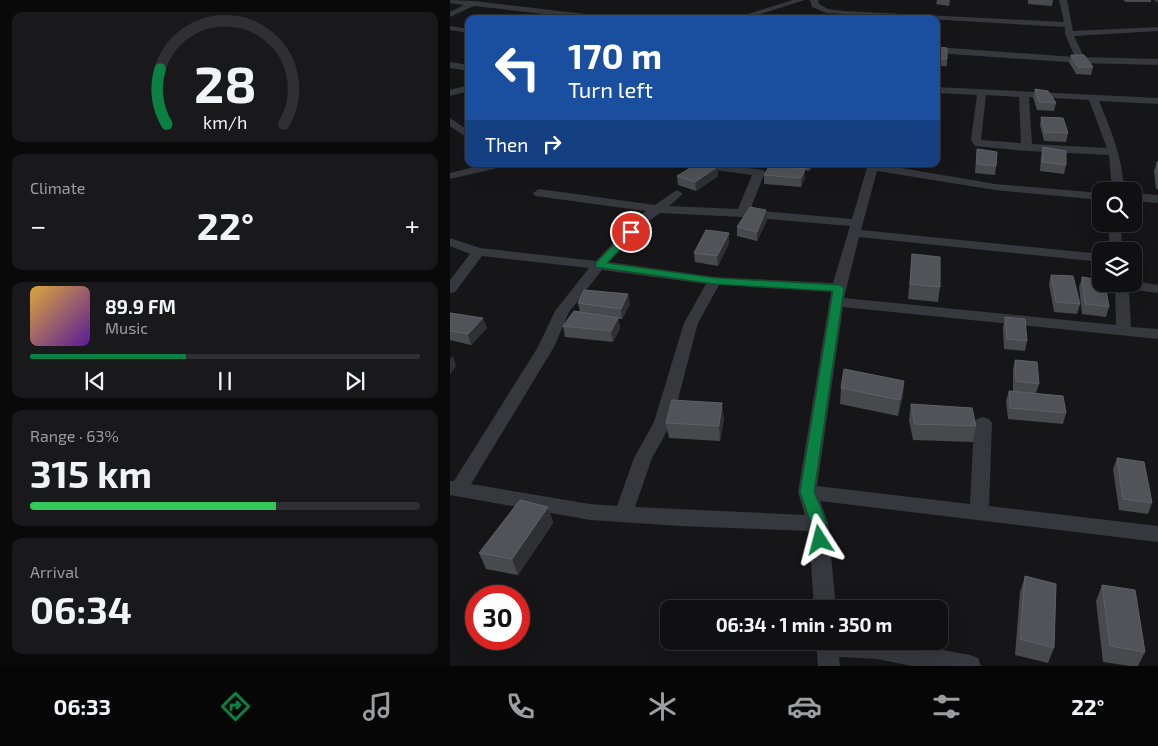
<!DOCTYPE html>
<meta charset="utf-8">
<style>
:root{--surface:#101012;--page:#19191b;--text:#f1f3f6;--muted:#9c9d9f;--line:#303032;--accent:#0b8043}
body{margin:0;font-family:"Exo 2",sans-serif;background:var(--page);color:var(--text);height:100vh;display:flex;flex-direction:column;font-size:19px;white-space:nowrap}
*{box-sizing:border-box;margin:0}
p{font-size:16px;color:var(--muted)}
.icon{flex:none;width:28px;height:28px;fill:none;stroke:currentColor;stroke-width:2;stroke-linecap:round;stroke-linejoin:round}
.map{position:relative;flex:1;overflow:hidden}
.sheet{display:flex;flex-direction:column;gap:12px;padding:12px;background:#09090a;width:450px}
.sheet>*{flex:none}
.top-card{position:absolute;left:15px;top:15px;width:475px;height:152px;border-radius:10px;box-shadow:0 5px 20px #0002,0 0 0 1px var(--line);background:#1a4fa0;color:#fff;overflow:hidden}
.tools{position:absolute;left:642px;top:182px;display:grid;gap:10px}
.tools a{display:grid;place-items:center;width:50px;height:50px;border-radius:10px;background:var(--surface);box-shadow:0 5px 20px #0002,0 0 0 1px var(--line);font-size:25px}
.speed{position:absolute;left:15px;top:585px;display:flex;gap:10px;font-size:25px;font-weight:700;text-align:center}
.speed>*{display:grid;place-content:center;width:65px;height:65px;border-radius:50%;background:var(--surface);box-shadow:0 5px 20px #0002,0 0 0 1px var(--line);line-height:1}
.speed .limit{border:8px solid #d22;background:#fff;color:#111}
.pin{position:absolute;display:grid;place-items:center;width:42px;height:42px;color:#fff;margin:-21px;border:2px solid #fff;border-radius:50%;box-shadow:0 1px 5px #0007}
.me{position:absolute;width:55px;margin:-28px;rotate:351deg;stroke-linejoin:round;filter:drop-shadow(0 0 4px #0008)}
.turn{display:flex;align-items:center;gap:18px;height:105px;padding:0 20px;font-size:22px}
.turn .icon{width:65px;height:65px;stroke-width:2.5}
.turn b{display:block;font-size:35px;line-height:42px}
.then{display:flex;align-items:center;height:48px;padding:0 20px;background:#0003;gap:10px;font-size:19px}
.big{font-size:38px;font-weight:700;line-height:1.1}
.sheet .card{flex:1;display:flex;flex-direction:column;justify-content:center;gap:8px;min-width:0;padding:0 18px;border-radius:10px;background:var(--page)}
.sheet .dial{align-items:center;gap:0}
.dial svg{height:130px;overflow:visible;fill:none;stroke:var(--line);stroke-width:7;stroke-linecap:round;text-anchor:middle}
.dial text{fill:var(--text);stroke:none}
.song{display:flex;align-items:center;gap:15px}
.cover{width:60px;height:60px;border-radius:8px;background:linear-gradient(135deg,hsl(40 70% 55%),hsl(270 70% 35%))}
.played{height:5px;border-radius:2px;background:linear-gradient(90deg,var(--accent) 40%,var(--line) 40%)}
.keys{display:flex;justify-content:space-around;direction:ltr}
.heat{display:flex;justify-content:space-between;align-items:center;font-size:28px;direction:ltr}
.charge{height:8px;border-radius:4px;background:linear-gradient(90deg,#34c759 63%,var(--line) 0)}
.trip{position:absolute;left:210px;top:600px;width:288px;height:50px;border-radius:10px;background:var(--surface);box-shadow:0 5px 20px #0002,0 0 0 1px var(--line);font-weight:700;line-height:50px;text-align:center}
.dock{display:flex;height:80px;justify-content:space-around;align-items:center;background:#060607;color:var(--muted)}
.dock .icon{width:35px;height:35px}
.dock .on{color:var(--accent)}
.dock b{font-size:22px;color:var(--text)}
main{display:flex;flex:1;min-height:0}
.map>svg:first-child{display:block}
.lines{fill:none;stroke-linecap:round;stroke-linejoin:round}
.street{fill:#37383d;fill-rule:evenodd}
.wall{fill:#47494d}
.shaded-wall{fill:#2f3033}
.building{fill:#525359;stroke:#5f6168}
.route{fill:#0b8043;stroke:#07532c}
</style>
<main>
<section class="sheet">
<div class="card dial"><svg viewBox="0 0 100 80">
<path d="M14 69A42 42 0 1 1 86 69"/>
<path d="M14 69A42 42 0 0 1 10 35" stroke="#0b8043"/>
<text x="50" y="56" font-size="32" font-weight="700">28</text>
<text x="50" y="72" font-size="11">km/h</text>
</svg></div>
<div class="card"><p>Climate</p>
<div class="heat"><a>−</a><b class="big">22°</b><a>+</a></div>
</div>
<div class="card">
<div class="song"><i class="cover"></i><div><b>89.9 FM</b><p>Music</p></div></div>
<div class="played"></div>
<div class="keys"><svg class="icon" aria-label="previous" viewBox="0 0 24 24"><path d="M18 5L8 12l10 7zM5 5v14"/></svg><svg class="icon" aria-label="pause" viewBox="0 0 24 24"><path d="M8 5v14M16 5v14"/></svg><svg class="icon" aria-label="next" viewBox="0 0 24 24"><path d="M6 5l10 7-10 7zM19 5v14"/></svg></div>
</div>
<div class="card"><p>Range · 63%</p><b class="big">315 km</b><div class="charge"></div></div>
<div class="card"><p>Arrival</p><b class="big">06:34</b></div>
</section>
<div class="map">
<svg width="708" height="666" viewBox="0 0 708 666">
<rect width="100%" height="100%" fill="#161618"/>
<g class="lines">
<!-- street -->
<g class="street">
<polygon points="0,0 24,1 161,17 165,19 138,19 24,6 0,17 0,12 14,5 0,3"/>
<polygon points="343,0 355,0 294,19 281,19"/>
<polygon points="360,0 368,0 369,4 378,9 395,11 614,22 609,0 617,0 623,31 708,27 708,31 624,36 634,57 708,59 708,65 631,63 486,53 486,47 625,57 615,34 615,27 376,13 362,7"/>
<polygon points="703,0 708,0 708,3"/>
<polygon points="0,26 19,29 19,33 0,30"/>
<polygon points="0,62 19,65 19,71 0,68"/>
<polygon points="19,85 19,91 0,96 0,90"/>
<path d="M 486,87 L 708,98 L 708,104 L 649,101 C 661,130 673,159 674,191 L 662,191 L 659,155 L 577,151 L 525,146 L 521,140 L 527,95 L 486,93 ZM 536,95 L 569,97 L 571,143 L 531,140 ZM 579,97 L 639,100 L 657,148 L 582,144 Z"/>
<polygon points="0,118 19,131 19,139 0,126"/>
<polygon points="37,164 50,164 44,169 0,179 0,173"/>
<path d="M 237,164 L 268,164 L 313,170 L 315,172 L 300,210 L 402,219 L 418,164 L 428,164 L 545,184 L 651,193 L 651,200 L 545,190 L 427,171 L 411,230 L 651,254 L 651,262 L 409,237 L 394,298 L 666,325 L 665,284 L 684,284 L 684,281 L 708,285 L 708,293 L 679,289 L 681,327 L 708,329 L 708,339 L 393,307 L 367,486 L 520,504 L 524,423 L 527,419 L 533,417 L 539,419 L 542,423 L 539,506 L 708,526 L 708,542 L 370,501 L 378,523 L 386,609 L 364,609 L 359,531 L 230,526 L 140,520 L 0,495 L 0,481 L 4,481 L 88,347 L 105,311 L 139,268 L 32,256 L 5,292 L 0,293 L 0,280 L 20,254 L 0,246 L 0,238 L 30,248 L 146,261 L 187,218 L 196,211 L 85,196 L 83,193 L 89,189 L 205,205 L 227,190 L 233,194 L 219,206 L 288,209 L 302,175 L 242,167 ZM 210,213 L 293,217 L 400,226 L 383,283 L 265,277 L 159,262 L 195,224 ZM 152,270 L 256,284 L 234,323 L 204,422 L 184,458 L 167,506 L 140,504 L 21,484 L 104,347 L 119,312 ZM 269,285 L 381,292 L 348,492 L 355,515 L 185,507 L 202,458 L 222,422 L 248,323 Z"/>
<polygon points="684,193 708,195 708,203 684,201"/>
<polygon points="659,224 671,224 672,251 659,251"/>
<polygon points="366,641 442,641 520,655 528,658 531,666 462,666 427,659 389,657 390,666 368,666"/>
</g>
</g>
<!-- wall -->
<g class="wall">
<polygon points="487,0 500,0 499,6 486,4"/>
<polygon points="578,0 603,0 602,6 578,4"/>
<polygon points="673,0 701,0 701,2 676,2"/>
<polygon points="486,47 497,59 497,66 486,66"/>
<polygon points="621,55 643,67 641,75 626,74 619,62"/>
<polygon points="585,89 606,103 604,111 587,110 583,97"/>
<polygon points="591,117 618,133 616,142 594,141 590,125"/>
<polygon points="593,147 616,165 614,174 590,171 591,156"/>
<polygon points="527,149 546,166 545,175 525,173 526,157"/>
<polygon points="707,162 708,162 708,189 706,189 704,171"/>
<polygon points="324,164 366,164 359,171 355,170 355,178 351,187 314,184 314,175 324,166"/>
<polygon points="383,164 403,164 401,167"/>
<polygon points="267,167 268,176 246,191 228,185 227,176"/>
<polygon points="317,220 307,241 287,236 287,227"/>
<polygon points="279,243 268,266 245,262 244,253"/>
<polygon points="462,254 490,287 488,302 458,299"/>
<polygon points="601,275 630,304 627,314 604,312 599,284"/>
<polygon points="632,277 659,307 656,317 632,314 629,287"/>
<polygon points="128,303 180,304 172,319 168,319 170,328 163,342 115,337 113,326 130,312"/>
<polygon points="0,313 37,328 21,345 0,340"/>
<polygon points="555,317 577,341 575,351 554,349 553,328"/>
<polygon points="565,360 589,384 586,393 616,413 613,424 558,419 556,401 559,391 563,391 563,370"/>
<polygon points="454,381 453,396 448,416 390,404 391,388"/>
<polygon points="461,404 526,426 523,442 463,440 459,420"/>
<polygon points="274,419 270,441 219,438 216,423"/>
<polygon points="667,458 702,503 698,514 669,510 663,469"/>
<polygon points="98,507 103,523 68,575 36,569 29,553"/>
<polygon points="575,576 604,648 598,663 565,655 570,592"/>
<polygon points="652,585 695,652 688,666 680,666 653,662 646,601"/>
</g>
<!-- shaded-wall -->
<g class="shaded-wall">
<polygon points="359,164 366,164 359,171"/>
<polygon points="267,167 268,176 246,191 245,182"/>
<polygon points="355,169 355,178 351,187 351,178"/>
<polygon points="316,210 317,220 307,241 307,232"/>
<polygon points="279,233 279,243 268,266 267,256"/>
<polygon points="178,294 180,304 172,319 171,309"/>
<polygon points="33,318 37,328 21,345 18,334"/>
<polygon points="168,318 170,328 163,342 161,331"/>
<polygon points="3,356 6,366 0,374 0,359"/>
<polygon points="454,381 453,396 448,416 450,400"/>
<polygon points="272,403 274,419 270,441 269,426"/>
<polygon points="98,507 103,523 68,575 62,559"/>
</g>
<!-- building -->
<g class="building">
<polygon points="486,47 497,48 497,59 486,58"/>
<polygon points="621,55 634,55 643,67 628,67"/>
<polygon points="585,89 598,91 606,103 589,102"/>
<polygon points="591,117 613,118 618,133 595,132"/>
<polygon points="593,147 616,151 616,165 592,162"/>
<polygon points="527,149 547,152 546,166 527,164"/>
<polygon points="707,162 708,162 708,174"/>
<polygon points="247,164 258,164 267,167 245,182 227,176"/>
<polygon points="320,165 355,169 351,178 314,175"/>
<polygon points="300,207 316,210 307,232 287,227"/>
<polygon points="256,230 279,233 267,256 244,253"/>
<polygon points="462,254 490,257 490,287 460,284"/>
<polygon points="601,275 623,276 630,304 606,302"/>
<polygon points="632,277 651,280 651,284 655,284 659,307 635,304"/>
<polygon points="134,290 178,294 171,309 128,303"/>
<polygon points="124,311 168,318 161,331 113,326"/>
<polygon points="0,313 33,318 18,334 0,331"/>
<polygon points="555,317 575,319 577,341 557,339"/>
<polygon points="565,360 587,362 589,384 566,381"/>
<polygon points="394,369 454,381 450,400 391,388"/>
<polygon points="559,391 613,396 616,413 560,408"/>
<polygon points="222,400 272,403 269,426 216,423"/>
<polygon points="461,404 522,408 526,426 465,424"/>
<polygon points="667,458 694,462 702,503 673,499"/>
<polygon points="70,500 98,507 62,559 29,553"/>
<polygon points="575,576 606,584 604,648 570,639"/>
<polygon points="652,585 685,590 695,652 660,646"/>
</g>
<!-- route -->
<path class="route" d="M 181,229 L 186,232 L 184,234 L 157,263 L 265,278 L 389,285 L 394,288 L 364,492 C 370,507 382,530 375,545 L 370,546 L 364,545 L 361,523 L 350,492 L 383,291 L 265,284 L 146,267 L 146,263 L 178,230 Z"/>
</svg>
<div class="tools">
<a><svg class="icon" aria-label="search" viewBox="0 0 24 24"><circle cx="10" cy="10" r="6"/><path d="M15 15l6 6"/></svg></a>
<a><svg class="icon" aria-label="layers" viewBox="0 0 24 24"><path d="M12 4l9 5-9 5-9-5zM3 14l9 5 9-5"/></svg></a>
</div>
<div class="speed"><div class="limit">30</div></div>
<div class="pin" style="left:181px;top:232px;background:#d93025"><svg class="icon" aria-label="arrive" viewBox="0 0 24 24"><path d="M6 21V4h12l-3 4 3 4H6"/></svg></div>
<svg class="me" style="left:370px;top:540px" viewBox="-20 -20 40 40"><path d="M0-17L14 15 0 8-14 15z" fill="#0b8043" stroke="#fff" stroke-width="4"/></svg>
<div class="trip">06:34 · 1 min · 350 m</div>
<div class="top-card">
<div class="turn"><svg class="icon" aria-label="left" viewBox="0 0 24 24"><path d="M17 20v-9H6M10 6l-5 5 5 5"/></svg><div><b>170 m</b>Turn left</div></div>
<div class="then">Then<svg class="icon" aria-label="right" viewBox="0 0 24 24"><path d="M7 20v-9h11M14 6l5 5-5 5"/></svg></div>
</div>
</div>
</main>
<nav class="dock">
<b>06:33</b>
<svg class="icon on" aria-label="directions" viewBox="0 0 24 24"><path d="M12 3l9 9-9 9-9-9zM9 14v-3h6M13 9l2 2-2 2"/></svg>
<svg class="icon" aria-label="music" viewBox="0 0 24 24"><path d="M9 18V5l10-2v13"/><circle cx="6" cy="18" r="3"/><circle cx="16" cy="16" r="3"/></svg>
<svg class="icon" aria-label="phone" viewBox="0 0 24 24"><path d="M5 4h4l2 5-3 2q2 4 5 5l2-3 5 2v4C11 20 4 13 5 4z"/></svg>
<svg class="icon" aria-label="climate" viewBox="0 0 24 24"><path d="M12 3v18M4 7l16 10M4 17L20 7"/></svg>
<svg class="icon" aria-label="car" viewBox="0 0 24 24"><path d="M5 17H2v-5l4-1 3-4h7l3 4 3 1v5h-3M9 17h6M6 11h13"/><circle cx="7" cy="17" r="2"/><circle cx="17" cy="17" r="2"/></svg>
<svg class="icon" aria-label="filters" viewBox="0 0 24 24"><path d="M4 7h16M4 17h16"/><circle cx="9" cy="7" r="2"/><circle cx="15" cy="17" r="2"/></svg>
<b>22°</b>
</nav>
